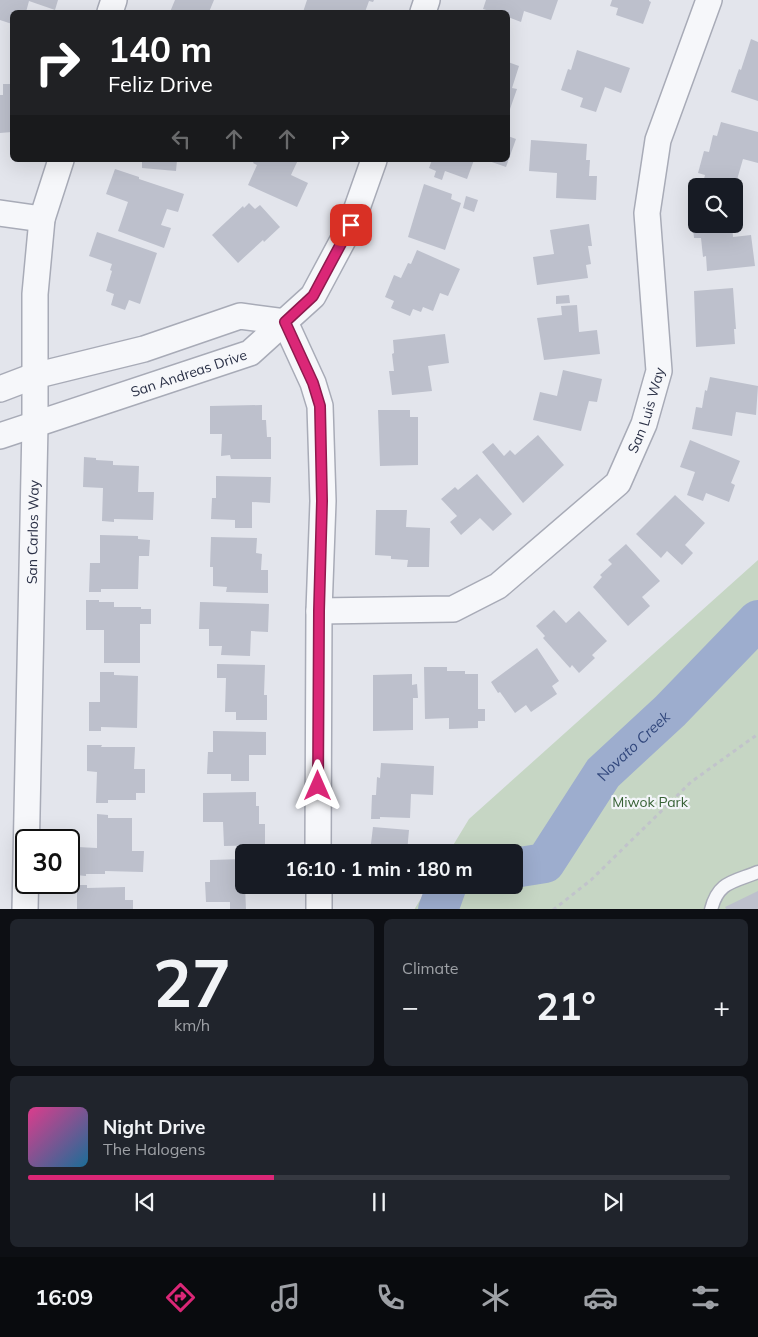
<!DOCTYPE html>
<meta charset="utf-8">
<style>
:root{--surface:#171b24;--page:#20242c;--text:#f1f3f6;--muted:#9ea1a6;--line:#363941;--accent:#db2777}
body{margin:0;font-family:Mulish,sans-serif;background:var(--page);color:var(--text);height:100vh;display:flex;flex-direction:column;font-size:19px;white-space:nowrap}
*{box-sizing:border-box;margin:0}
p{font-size:16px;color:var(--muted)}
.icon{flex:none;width:28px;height:28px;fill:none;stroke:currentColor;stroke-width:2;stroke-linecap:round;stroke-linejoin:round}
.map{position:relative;height:909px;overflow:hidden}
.details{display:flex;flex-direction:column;gap:10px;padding:10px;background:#0d0f14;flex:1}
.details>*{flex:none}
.banner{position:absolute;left:10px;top:10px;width:500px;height:152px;border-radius:8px;box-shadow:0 5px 20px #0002;background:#202124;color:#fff;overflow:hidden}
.fabs{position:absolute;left:688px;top:178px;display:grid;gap:10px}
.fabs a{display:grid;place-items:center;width:55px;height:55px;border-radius:8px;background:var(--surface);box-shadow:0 5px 20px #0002;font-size:25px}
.speed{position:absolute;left:15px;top:829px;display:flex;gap:10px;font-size:25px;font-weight:700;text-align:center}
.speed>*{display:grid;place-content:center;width:65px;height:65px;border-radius:50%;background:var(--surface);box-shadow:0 5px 20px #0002;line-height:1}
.speed .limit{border:2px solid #111;border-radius:8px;background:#fff;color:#111}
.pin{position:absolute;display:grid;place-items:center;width:42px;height:42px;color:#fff;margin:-21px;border-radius:10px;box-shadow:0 2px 8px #0006}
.me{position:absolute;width:55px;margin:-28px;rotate:0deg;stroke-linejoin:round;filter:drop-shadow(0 0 4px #0008)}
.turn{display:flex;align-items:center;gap:18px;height:105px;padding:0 15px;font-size:22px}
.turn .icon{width:65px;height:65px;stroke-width:2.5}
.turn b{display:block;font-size:35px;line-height:42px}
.lanes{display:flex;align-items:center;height:48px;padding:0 15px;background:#0003;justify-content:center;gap:25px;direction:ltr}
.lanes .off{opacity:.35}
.big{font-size:38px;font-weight:700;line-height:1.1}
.details .card{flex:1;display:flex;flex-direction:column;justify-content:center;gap:8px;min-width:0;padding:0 18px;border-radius:8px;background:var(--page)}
.details .dial{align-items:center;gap:0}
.dial b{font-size:65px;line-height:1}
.song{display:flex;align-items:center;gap:15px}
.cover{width:60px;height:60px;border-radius:8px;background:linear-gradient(135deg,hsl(330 70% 55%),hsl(200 70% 35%))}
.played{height:5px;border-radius:2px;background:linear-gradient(90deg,var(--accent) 35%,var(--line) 35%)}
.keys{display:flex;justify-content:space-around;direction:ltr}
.heat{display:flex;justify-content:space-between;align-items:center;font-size:28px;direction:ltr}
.details .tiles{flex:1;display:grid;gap:10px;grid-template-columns:1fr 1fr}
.card:last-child{grid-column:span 2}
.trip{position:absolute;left:235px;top:844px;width:288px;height:50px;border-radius:8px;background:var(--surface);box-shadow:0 5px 20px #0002;font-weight:700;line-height:50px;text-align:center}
.dock{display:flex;height:80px;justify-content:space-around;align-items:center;background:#090b0e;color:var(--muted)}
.dock .icon{width:35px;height:35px}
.dock .on{color:var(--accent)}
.dock b{font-size:22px;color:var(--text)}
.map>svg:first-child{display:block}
.green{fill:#c6d6c4}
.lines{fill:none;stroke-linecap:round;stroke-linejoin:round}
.river{stroke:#9dadce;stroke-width:40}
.building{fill:#bdc0cc}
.lane-casing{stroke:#a8abb7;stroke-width:15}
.street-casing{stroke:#a8abb7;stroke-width:28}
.path{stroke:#c1c3cb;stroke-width:3;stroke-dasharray:4 4;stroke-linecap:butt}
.lane{stroke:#f6f7fa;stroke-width:12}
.street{stroke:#f6f7fa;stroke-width:25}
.route-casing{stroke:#8e194d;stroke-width:12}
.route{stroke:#db2777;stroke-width:9}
.labels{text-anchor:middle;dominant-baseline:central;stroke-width:4.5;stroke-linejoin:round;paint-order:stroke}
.street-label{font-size:14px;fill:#2a3046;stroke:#f3f5f9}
.park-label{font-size:14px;fill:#386236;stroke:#f3f5f9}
.water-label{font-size:15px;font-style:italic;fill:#31477c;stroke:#f3f5f9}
</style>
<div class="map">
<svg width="758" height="910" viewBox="0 0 758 910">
<rect width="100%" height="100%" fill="#e3e5ec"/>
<!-- green -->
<polygon class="green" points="758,560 758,909 414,910 429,885 514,885 514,852 449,852 469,819"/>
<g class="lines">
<!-- river -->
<g class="river">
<path id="s1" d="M 514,868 L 545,863 L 603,773 L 670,711 L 758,620"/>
<polyline points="438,910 447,885"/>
</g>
</g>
<!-- building -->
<g class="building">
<polygon points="0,0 58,0 55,10 29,1 26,12 12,12 12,24 0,20"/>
<polygon points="175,0 214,0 209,12 170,12"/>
<polygon points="307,0 374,0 373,2 369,1 365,12 303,12"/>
<polygon points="486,0 558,0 551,20 524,11 521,22 508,17 508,12 493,12 483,9"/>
<polygon points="612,0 649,0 649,1 651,2 643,24 616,15 618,8 610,6"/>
<polygon points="751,39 758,42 758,101 731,92 739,69 741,70"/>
<polygon points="577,50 630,68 621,93 605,87 596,112 580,107 583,98 561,90 568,69 571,70"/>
<polygon points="508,62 519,66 512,88 517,89 510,109 508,108"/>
<polygon points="3,84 12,84 12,132 0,133 0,95 3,95"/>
<polygon points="721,122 758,132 758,163 743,159 734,190 734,186 702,186 705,175 698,173 704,151 709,152 713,135 717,136"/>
<polygon points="508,136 516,139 506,167 486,160 508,160"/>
<polygon points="531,140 587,144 586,160 590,160 589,176 597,176 596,200 556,198 557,173 529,171"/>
<polygon points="142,160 177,160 176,171 142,168"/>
<polygon points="255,160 298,160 291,175 308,183 297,207 248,185 257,165 253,163"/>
<polygon points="432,160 474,160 467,179 445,171 442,180 434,177 436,171 429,168"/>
<polygon points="115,169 139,177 139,179 184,194 178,212 167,209 161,225 171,228 164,248 118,231 128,202 106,194"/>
<polygon points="424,184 452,194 451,199 461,203 445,250 408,237"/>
<polygon points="466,196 478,200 474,212 463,208"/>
<polygon points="249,203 255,209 260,205 280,227 264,242 263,240 238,263 212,235 243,206 244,208"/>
<polygon points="696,216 696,224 732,224 733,237 751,235 755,266 707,271 706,256 703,257 701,238 694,238 692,217"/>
<polygon points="589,224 592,246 588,246 591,264 586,265 588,278 537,285 533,257 554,254 550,230"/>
<polygon points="97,232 157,253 140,304 129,300 125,310 111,305 114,294 106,291 112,271 110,270 112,264 89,256"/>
<polygon points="417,250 460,269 448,296 440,293 433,311 423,307 421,312 413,309 410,316 391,308 394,301 385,297 394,275 401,278 408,263 411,264"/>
<polygon points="733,288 736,329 734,329 735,344 696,347 694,291"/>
<polygon points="569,295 570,303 556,304 556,296"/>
<polygon points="577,305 579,332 597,330 600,354 544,360 537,318 562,315 561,306"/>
<polygon points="445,334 449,363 428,366 432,391 392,395 389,371 394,371 392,354 394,353 393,340"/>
<polygon points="563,370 602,379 597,402 589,401 581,431 533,420 540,392 557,396"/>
<polygon points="710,377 758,386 756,415 736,412 732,436 692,429 696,407 702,408 705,390 707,391"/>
<polygon points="262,405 262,420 266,420 267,437 271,437 271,459 231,459 230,455 221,456 222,434 210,434 210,406"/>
<polygon points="378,410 410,410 410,417 418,417 418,465 380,466"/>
<polygon points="538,435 564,465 523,503 482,452 493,443 504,456 510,450 515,455"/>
<polygon points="690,440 740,461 731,483 735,485 729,502 706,493 703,501 687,495 695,472 680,467"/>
<polygon points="84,457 96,458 96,460 113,461 113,465 139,466 138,492 154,492 153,520 114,519 114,522 102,521 103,488 83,487"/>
<polygon points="477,474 512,514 493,531 480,518 461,535 450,522 457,516 441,499 455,487 458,490"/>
<polygon points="216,476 271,477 270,503 252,502 252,528 235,528 235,520 211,519 212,498 216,498"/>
<polygon points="675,495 705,523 685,545 693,553 682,565 667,551 661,558 636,534"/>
<polygon points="376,510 407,510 406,527 430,528 429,567 407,567 408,560 391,559 391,556 375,555"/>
<polygon points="100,535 138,536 138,539 150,540 149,556 139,556 138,589 101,589 101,592 89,592 90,563 100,563"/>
<polygon points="211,537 257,538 256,553 262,554 261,570 268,570 268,593 226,592 227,587 213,586 213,567 210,567"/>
<polygon points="626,544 660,581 642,597 650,606 628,626 593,587 602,577 600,575 612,564 608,560"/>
<polygon points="86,600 99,600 99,602 114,602 114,607 141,607 141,609 151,609 151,624 140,624 140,663 104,663 104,630 86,630"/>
<polygon points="200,602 269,604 268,632 251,631 250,656 221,655 222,646 209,646 209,629 199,629"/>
<polygon points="554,610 566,623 579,611 607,641 592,655 595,658 579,673 572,665 570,668 543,638 545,636 536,626"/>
<polygon points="537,648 559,681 552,686 557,694 531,712 526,705 515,713 500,692 498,693 491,682"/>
<polygon points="217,664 265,665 264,695 267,695 267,720 236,720 236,712 225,712 226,678 217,678"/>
<polygon points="424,667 447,667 447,671 465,671 465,674 478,674 478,709 485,709 485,721 478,721 478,728 449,729 449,718 425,719"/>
<polygon points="100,672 114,672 114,675 138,676 137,728 101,727 101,731 89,731 89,702 100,702"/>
<polygon points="412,674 412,685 417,684 418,698 413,698 413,730 373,731 373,675"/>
<polygon points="213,731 266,732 266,755 249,755 249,781 231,781 231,774 207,774 208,752 213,752"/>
<polygon points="87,745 102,745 101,747 135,747 134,769 145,769 145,793 136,793 136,800 108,800 108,803 96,803 97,772 87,771"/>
<polygon points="381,763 434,766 433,795 411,794 410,818 380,817 380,819 371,819 372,795 376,795 377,777 380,778"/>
<polygon points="256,792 256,806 259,806 259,824 265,824 265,845 224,846 223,822 203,822 203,793"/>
<polygon points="97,814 108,815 108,818 132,818 132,851 144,851 143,872 105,871 105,874 86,874 86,876 76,875 77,847 97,848"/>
<polygon points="373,827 409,830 407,852 370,852"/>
<polygon points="244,859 246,910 230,910 230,902 206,902 205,882 210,882 210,860"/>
<polygon points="77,885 87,885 87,888 125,887 125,900 133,900 133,910 77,910"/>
<polygon points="758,891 758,910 727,910 725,907"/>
</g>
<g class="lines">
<defs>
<path id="lane" d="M 711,910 C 718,881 734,882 758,872"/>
<g id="street">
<polyline points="110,12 114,0"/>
<polyline points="423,12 427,0"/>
<polyline points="0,213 42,219"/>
<polyline points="285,322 313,383 320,406 323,501 319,611 318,852"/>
<polyline points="0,389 34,376 144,349 240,316 285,322"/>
<path id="s2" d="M 0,436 L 250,353 L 313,296 L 351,225 L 374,160"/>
<path id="s3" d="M 319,611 L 453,609 L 498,586 L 618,483 L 644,424 L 659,371 L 647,213 L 658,140 L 709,0"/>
<polyline points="319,885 319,910"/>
<path id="s4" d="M 25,910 L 35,425 L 35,294 L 42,219 L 61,160"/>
</g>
</defs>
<!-- lane casing -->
<use href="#lane" class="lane-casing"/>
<!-- street casing -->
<use href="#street" class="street-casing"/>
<!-- path -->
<polyline class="path" points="553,910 591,880 691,782 758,734"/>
<!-- lane -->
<use href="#lane" class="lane"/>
<!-- street -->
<use href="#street" class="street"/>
</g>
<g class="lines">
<defs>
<polyline id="route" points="318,786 319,611 322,501 320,406 313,383 285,322 313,296 351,225"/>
</defs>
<!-- route casing -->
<use href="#route" class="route-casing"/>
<!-- route -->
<use href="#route" class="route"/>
</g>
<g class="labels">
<!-- street labels -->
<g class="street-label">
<text stroke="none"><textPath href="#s2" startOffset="199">San Andreas Drive</textPath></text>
<text stroke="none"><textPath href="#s3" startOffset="421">San Luis Way</textPath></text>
<text stroke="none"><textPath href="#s4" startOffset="378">San Carlos Way</textPath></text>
</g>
<!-- park labels -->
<g class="park-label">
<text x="650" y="802">Miwok Park</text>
</g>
<!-- water labels -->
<g class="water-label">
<text stroke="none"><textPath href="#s1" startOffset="179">Novato Creek</textPath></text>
</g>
</g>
</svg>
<div class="fabs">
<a><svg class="icon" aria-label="search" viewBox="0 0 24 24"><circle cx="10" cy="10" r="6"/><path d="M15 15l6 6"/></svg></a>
</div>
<div class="speed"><div class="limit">30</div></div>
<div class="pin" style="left:351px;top:225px;background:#d93025"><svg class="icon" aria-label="arrive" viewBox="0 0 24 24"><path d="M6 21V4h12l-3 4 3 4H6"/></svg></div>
<svg class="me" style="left:318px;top:786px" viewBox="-20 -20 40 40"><path d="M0-17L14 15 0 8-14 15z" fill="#db2777" stroke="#fff" stroke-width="4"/></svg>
<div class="trip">16:10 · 1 min · 180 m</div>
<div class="banner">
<div class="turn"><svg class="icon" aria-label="right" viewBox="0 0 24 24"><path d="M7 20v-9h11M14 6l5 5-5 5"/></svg><div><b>140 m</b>Feliz Drive</div></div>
<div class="lanes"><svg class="icon off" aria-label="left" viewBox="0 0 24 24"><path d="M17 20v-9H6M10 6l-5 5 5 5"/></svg><svg class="icon off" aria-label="ahead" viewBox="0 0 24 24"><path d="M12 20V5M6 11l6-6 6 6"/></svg><svg class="icon off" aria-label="ahead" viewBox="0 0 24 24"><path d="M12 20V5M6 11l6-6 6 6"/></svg><svg class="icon" aria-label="right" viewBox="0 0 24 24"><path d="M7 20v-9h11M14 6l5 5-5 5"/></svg></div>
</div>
</div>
<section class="details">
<div class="tiles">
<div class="card dial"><b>27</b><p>km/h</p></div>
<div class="card"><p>Climate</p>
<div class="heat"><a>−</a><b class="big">21°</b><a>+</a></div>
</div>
<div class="card">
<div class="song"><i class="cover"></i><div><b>Night Drive</b><p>The Halogens</p></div></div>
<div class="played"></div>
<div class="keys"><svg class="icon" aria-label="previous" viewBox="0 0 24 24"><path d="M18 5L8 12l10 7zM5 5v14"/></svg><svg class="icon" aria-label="pause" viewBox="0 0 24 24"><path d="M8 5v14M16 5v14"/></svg><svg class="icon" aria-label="next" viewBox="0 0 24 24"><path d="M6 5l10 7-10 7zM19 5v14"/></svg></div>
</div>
</div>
</section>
<nav class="dock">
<b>16:09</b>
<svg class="icon on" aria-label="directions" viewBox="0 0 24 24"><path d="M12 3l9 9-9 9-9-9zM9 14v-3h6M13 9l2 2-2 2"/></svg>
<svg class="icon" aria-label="music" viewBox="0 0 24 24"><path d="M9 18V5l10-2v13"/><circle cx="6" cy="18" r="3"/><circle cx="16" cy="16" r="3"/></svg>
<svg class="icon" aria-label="phone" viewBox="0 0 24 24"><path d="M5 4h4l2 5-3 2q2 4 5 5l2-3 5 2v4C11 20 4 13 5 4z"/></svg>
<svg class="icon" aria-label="climate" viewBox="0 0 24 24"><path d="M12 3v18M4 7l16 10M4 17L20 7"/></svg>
<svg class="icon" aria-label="car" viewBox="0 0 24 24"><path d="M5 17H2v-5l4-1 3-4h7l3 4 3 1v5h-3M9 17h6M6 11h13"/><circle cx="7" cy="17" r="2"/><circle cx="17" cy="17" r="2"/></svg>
<svg class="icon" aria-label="filters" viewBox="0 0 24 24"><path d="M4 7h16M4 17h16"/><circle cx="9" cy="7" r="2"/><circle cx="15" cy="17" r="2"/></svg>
</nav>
